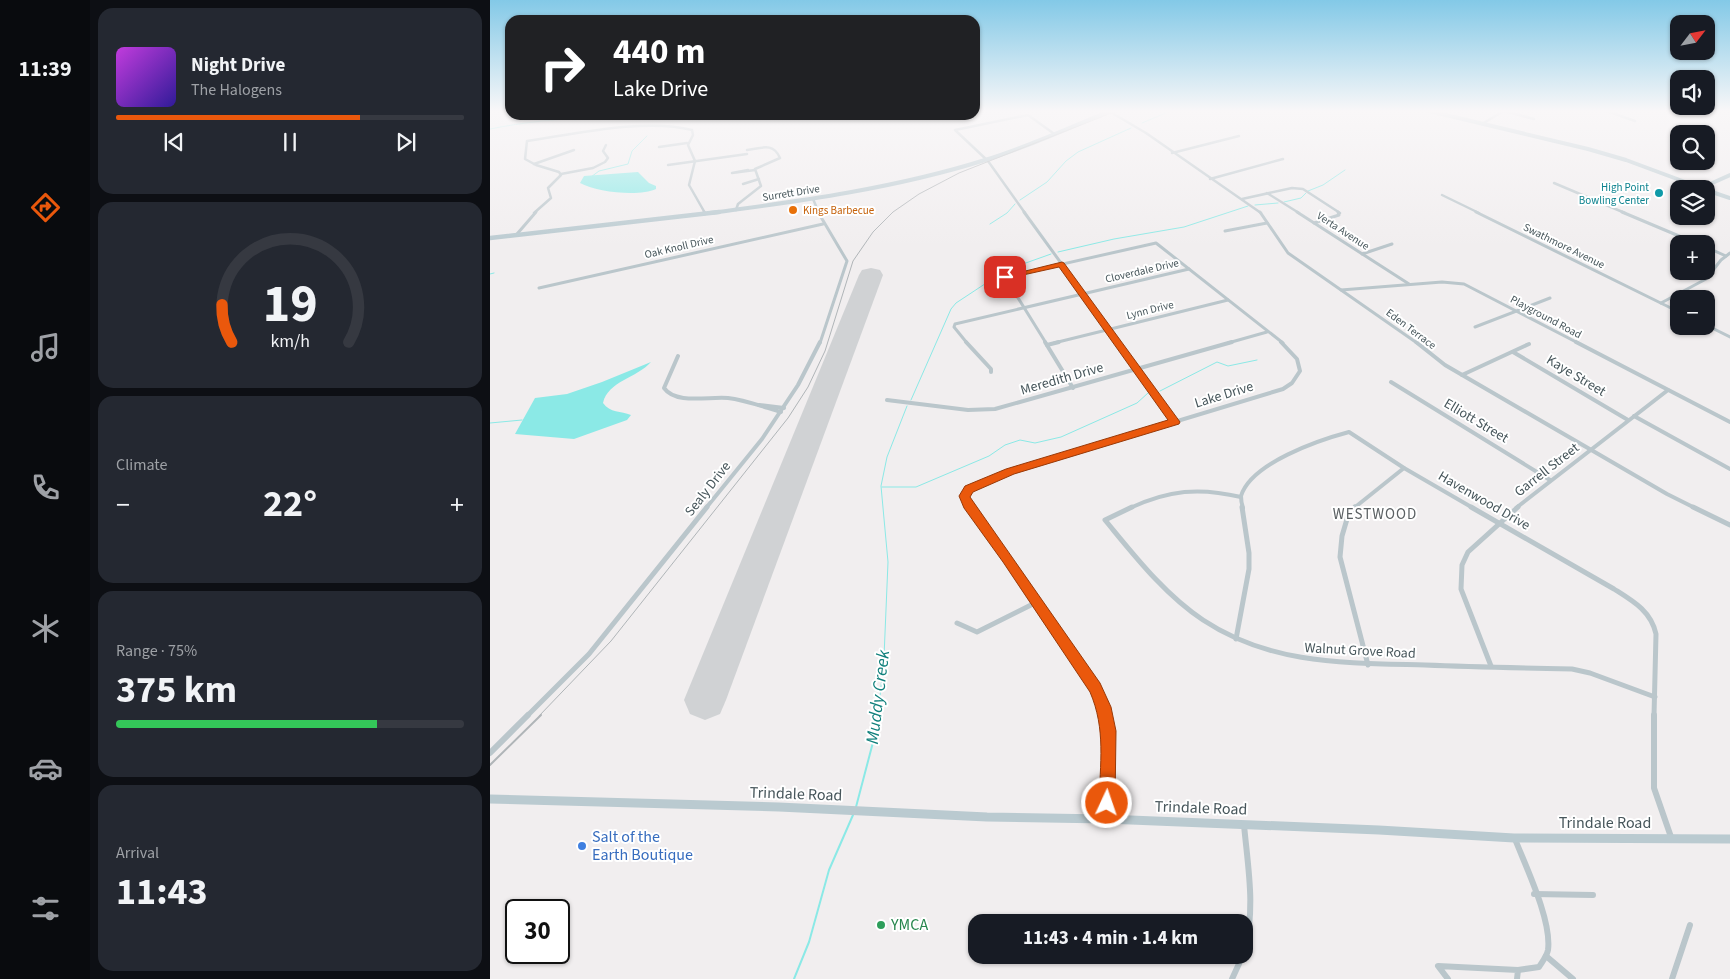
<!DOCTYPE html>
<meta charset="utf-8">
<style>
:root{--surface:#171b24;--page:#242831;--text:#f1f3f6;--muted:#9ea1a6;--line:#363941;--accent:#ea580c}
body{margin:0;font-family:"Source Sans 3",sans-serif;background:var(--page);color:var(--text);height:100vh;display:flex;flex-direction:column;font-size:19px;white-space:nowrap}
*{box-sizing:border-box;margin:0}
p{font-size:16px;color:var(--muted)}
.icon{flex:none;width:28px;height:28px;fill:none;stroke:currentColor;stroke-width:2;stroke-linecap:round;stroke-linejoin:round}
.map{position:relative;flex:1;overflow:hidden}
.panel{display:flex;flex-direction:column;gap:8px;padding:8px;background:#0d0f14;width:400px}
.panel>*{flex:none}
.guide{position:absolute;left:15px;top:15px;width:475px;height:105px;border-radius:15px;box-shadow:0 1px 4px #0004;background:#202124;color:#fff;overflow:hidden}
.needle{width:32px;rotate:58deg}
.buttons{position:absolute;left:1180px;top:15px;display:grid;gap:10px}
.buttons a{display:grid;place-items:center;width:45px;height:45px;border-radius:10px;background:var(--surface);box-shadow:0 1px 4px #0004;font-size:25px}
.speed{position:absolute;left:15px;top:899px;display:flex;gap:10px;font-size:25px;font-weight:700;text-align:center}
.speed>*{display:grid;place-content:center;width:65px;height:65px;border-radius:50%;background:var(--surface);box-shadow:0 1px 4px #0004;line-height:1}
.speed .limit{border:2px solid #111;border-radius:8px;background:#fff;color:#111}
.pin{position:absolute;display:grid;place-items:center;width:42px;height:42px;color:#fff;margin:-21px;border-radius:10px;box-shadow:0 2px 8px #0006}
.me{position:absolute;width:55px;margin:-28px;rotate:3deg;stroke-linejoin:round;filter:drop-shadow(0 0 4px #0008)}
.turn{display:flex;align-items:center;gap:18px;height:105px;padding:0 25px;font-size:22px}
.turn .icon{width:65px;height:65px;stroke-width:2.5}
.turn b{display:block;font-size:35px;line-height:42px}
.big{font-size:38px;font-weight:700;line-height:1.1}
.panel .widget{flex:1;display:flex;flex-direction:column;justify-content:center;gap:8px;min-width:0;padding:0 18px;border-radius:15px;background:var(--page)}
.panel .dial{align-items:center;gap:0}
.dial svg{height:130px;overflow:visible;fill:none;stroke:var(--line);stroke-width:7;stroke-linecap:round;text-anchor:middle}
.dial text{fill:var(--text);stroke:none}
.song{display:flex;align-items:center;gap:15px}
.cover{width:60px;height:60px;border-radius:8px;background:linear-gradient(135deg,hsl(290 70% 55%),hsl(250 70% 35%))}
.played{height:5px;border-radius:2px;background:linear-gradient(90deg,var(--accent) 70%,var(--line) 70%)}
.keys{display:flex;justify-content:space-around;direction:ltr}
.heat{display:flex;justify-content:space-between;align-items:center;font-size:28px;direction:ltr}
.charge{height:8px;border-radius:4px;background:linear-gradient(90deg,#34c759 75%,var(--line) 0)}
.trip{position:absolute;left:478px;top:914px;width:285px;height:50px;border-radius:15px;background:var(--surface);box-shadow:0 1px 4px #0004;font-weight:700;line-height:50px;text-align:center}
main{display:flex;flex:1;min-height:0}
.menu{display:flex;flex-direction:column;width:90px;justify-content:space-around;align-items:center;background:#090b0e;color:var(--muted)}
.menu .icon{width:35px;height:35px}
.menu .current{color:var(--accent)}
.menu b{font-size:22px;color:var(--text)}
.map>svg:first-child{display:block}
.water{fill:#8be9e6}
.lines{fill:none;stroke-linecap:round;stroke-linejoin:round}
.stream-far1{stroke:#8be9e6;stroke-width:1}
.stream{stroke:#8be9e6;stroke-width:2}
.runway{fill:#d0d2d4;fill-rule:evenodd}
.street-far4{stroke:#bac6cb;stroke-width:2.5}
.street-far3{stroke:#bac6cb;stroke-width:3}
.street-far2{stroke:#bac6cb;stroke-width:4}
.street-far1{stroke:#bac6cb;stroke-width:5}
.street{stroke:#bac6cb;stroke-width:6}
.secondary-far2{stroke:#bacad0;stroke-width:4}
.secondary-far1{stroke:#bacad0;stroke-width:4.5}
.secondary{stroke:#bacad0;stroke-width:9}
.rail-far1{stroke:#b0b5b8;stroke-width:1}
.rail{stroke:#b0b5b8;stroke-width:2}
.route{fill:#ea580c;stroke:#983908}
.culture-dot{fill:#0f9aa8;stroke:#fff;stroke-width:2}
.food-dot{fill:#e8710a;stroke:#fff;stroke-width:2}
.shop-dot{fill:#3f7fe0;stroke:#fff;stroke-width:2}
.leisure-dot{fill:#2e9e5b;stroke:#fff;stroke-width:2}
.labels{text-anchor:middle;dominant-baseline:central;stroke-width:4;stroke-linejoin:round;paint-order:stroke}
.far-culture-label{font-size:11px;fill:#0d838f;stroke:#fff;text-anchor:end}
.far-street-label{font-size:11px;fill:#47565b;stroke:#fff}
.far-food-label{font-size:11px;fill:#c56008;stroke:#fff;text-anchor:start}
.street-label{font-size:14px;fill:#47565b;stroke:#fff}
.neighbourhood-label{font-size:15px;letter-spacing:1px;fill:#5b6063;stroke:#fff}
.near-street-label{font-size:16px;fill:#47565b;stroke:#fff}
.near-shop-label{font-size:16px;fill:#366cbe;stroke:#fff;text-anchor:start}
.near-leisure-label{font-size:16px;fill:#27864d;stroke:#fff;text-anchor:start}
.near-water-label{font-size:18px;font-style:italic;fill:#10807c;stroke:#fff}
</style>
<main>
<nav class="menu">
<b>11:39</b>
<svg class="icon current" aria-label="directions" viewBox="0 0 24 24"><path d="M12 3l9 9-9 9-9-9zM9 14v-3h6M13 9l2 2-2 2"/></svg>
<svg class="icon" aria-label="music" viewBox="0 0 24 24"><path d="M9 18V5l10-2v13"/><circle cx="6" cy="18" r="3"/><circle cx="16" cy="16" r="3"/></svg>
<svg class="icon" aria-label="phone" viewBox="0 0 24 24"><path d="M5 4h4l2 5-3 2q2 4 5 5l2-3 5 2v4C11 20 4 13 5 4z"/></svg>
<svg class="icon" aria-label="climate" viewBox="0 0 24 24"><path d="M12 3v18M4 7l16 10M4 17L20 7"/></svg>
<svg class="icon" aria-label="car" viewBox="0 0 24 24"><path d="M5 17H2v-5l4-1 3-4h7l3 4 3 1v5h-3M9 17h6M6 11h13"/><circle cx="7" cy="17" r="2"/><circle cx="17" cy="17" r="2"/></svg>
<svg class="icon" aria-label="filters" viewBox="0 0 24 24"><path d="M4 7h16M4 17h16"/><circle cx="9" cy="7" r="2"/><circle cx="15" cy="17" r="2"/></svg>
</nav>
<section class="panel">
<div class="widget">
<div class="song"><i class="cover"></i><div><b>Night Drive</b><p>The Halogens</p></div></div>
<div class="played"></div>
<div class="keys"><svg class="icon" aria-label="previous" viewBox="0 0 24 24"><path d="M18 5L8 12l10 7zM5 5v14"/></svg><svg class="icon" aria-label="pause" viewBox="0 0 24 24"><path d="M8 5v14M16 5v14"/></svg><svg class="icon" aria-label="next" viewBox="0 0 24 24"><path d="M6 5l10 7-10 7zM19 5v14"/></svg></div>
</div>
<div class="widget dial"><svg viewBox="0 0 100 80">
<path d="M14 69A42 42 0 1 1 86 69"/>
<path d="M14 69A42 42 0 0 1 8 46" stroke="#ea580c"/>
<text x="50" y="56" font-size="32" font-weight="700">19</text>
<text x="50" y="72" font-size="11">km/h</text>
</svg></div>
<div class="widget"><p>Climate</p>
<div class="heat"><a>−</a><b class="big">22°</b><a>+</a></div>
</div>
<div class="widget"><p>Range · 75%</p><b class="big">375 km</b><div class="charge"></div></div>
<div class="widget"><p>Arrival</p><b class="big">11:43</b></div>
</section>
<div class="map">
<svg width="1240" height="979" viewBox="0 0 1240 979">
<rect width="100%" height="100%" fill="#f1eeef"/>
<!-- water -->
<g class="water">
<path d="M 148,172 L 159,183 L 166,186 L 166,189 C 149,197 106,192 90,183 L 94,176 Z"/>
<path d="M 161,362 C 147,378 118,381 113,403 C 120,413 131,411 141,415 L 137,420 L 84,439 L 25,434 L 45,398 L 77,394 L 112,382 Z"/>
</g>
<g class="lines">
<!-- stream-far1 -->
<g class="stream-far1">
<polyline points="85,120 100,115"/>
<polyline points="652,123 683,110"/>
<path d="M 0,129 C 34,122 69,119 103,117 C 130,116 157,118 184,115"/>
<polyline points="101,177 109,171 138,164 142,151 157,136"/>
<polyline points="818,191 833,185 855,170"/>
<polyline points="530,200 557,182 576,161 588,152 641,128"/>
<polyline points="794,202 811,198 816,193"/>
<polyline points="765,205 788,203"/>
<polyline points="500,224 517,213 525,204"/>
<polyline points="568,252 624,239 694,227 758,206"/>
<polyline points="0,274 4,273"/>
<polyline points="670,391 727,362 738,366 767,360"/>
<polyline points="421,400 461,309 466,303 516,270 561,254"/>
<polyline points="0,423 32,420"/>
<polyline points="392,487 426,487 499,456 515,445 530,440 545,443 571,437 647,403 658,393"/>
<polyline points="388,716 394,657 398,562 391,486 397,457 417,406"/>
</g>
<!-- stream -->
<g class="stream">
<polyline points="366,807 387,727 388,715"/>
<polyline points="304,979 319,942 339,870 363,815"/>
</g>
<!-- runway -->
<polygon class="runway" points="381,268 390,270 393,275 236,700 230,714 215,720 200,714 194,700 369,275 372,270"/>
<!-- street-far4 -->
<g class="street-far4">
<polyline points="617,110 656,133 771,213"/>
<polyline points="1010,110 1044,119"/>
<polyline points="1114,110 1145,121"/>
<polyline points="992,124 1015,110"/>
<polyline points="169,147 197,143"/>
<polyline points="682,153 749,136"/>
<polyline points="44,164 84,150"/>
<polyline points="178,165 257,154"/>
<polyline points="258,170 242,173 265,170"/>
<polyline points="71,174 103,168 115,162 118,158 113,151 116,145"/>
<polyline points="720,179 793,159"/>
<polyline points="1064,183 1135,213"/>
<polyline points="253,184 269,179"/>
<polyline points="777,193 809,213"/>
<polyline points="952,195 989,213"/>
<polyline points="323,199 329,213"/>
<polyline points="752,199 802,188 813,189 850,213"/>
<path d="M 246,210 L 248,204 L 271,186 L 265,169 L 290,158 C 283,142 272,148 257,150"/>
<path d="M 44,213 L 61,198 L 58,188 L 71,175 L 69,172 L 46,165 L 35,159 L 37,141 C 85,134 156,118 202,130 L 203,135 L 198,145 L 205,161 L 199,185 L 215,213"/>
<polyline points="535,213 498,161 465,130 538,115 563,133"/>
</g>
<!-- street-far3 -->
<g class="street-far3">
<polyline points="214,212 215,214"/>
<polyline points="328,212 357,261 330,343"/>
<polyline points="534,212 629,343"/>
<polyline points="770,212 798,253 927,343"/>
<polyline points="807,212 919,284"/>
<polyline points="986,212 1189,312"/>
<polyline points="1132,212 1208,244"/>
<polyline points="824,223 849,215 848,212"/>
<polyline points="735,231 777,223"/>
<polyline points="27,234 46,212"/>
<polyline points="1216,247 1236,256"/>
<polyline points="872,254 902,244"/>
<polyline points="49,288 333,224"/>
<polyline points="851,290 952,282 974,284 1088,343"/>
<polyline points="1171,303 1216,279 1231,260 1240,253"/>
<polyline points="1216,325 1240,337"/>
<polyline points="985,327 1060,298"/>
<polyline points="477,343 464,327 465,324 699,269"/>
<polyline points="556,343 515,277 666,243 793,343"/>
<polyline points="564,343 738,300"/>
<polyline points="738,343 777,332"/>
</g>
<!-- street-far2 -->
<g class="street-far2">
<polyline points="476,342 501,369 501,372"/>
<polyline points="555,342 583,388"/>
<polyline points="628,342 685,422"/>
<polyline points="926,342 955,365 1177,494 1205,508"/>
<polyline points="1086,342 1240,422"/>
<polyline points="557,345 569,342"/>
<polyline points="1023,352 1138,420"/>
<path d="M 188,356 L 174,388 C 186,405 220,396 238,398 C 255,400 274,407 291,412"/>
<polyline points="972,375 1039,344"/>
<polyline points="901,382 1060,480"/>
<polyline points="397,400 478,410 505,409 742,342"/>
<polyline points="269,405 294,408"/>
<polyline points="1144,416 1240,469"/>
<polyline points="216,508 272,439 308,385 330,342"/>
<polyline points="480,508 475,496 487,485 506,476 793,389 802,383 810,371 807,359 791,342"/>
<path d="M 640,508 C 679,490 709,487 751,497"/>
<path d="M 753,508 C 752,505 751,500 751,496 C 761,463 829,440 859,432 L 914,468 L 983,508"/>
<polyline points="864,508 914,468"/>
<polyline points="1026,508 1178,390"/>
</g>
<!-- street-far1 -->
<g class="street-far1">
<polyline points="479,507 605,688 615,716"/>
<path d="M 642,507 L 615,520 C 644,555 674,594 713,620 C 781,665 856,663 935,665 C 984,667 1033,668 1082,669 L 1100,673 L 1165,697"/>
<polyline points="865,507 857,519 852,536 850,557 878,665"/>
<path d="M 981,507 L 1124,589 C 1143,601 1161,611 1166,634 L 1164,716"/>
<polyline points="1203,507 1240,525"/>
<polyline points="467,623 487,632 547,602"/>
<polyline points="746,639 759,569 759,553 752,507"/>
<polyline points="1001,666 971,589 972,565 978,552 1028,507"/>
<polyline points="37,716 99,654 217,507"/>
</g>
<!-- street -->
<g class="street">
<polyline points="615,715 619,731 616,819"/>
<polyline points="1164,715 1164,788 1181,837"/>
<polyline points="0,753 38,715"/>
<path d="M 754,825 C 758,868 766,910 754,952"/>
<path d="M 1025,839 C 1036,867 1062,921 1058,950 C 1057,956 1052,962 1049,967 L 1028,970"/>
<polyline points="1044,894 1103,895"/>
<polyline points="1056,956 1083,979"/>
<polyline points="742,979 753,955"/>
<polyline points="958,979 948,966 1028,970 1027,979"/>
<polyline points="1182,979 1200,925"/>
</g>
<!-- secondary-far2 -->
<g class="secondary-far2">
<polyline points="935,110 1098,149 1136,160 1214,189"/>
<polyline points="1211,188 1240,175"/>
<polyline points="1216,190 1240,198"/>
<path d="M 220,213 C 312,201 406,188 495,160 C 538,147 581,127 622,110"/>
</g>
<!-- secondary-far1 -->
<polyline class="secondary-far1" points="0,238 229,212"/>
<!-- secondary -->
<polyline class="secondary" points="0,799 289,807 497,817 616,819 889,830 1024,838 1240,839"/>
<!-- rail-far1 -->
<polyline class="rail-far1" points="49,716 121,641 298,418 318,387 335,351 363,261 383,232 403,212 429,194 469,173 629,110"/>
<!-- rail -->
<polyline class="rail" points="0,765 51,715"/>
</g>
<!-- sky -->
<linearGradient id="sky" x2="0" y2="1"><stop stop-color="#83c9e7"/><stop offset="0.45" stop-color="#f9f7f8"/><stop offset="1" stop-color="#f9f7f8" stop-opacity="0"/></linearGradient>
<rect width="1240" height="247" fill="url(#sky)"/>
<!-- route -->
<path class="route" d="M 572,262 L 574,263 L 690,422 L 689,424 L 524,474 L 483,492 L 480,497 L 610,683 L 621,707 L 626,731 L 625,803 L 623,808 L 617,811 L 611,808 L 609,803 C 610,764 616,729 600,692 L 513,562 L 474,508 L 469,496 L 475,486 L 516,469 L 678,420 L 569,267 L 515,279 L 511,277 Z"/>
<!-- markers -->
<circle class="culture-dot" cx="1169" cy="193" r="5"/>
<circle class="food-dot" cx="303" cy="210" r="5"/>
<circle class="shop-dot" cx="92" cy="846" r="5"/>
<circle class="leisure-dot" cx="391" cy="925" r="5"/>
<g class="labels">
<!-- far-culture labels -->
<g class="far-culture-label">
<text x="1159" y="187">High Point<tspan x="1159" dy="13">Bowling Center</tspan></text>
</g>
<!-- far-street labels -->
<g class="far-street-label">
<text transform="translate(301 193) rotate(-9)">Surrett Drive</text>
<text transform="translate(853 231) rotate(33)">Verta Avenue</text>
<text transform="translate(1074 246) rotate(26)">Swathmore Avenue</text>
<text transform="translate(189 247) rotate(-13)">Oak Knoll Drive</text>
<text transform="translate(652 271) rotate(-13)">Cloverdale Drive</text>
<text transform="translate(660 310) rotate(-14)">Lynn Drive</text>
<text transform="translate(1056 317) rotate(28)">Playground Road</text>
<text transform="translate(921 329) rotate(37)">Eden Terrace</text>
</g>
<!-- far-food labels -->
<g class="far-food-label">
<text x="313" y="210">Kings Barbecue</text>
</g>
<!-- street labels -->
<g class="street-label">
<text transform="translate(1086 376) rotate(31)">Kaye Street</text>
<text transform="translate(572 379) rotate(-16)">Meredith Drive</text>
<text transform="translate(734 395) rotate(-17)">Lake Drive</text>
<text transform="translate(986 421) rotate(31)">Elliott Street</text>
<text transform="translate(1057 470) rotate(-38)">Garrell Street</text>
<text transform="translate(218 489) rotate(-52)">Sealy Drive</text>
<text transform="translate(994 501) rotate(30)">Havenwood Drive</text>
<text transform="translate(870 651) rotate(3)">Walnut Grove Road</text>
</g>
<!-- neighbourhood labels -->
<g class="neighbourhood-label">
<text x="885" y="514">WESTWOOD</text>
</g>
<!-- near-street labels -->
<g class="near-street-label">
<text transform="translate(306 794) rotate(2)">Trindale Road</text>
<text transform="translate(711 808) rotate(2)">Trindale Road</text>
<text x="1115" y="823">Trindale Road</text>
</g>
<!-- near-shop labels -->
<g class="near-shop-label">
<text x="102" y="837">Salt of the<tspan x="102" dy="18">Earth Boutique</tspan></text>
</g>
<!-- near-leisure labels -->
<g class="near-leisure-label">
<text x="401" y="925">YMCA</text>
</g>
<!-- near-water labels -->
<g class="near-water-label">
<text transform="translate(388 697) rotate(-83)">Muddy Creek</text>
</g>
</g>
</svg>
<div class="buttons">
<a><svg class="needle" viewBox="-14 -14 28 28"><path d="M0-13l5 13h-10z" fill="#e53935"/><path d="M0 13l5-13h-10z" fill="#9ea1a6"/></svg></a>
<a><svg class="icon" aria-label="sound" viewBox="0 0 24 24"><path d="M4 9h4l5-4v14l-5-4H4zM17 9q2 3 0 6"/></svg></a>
<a><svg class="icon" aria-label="search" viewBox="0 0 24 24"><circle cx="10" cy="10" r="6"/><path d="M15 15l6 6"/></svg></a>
<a><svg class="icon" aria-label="layers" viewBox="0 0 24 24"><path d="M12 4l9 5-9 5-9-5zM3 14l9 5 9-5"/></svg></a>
<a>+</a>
<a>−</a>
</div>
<div class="speed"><div class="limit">30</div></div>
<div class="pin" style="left:515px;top:277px;background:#d93025"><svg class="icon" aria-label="arrive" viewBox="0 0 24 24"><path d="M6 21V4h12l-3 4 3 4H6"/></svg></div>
<svg class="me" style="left:617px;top:803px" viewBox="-20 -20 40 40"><circle r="17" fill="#ea580c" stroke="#fff" stroke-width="3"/><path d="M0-11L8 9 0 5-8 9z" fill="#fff"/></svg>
<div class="trip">11:43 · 4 min · 1.4 km</div>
<div class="guide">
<div class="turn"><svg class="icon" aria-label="right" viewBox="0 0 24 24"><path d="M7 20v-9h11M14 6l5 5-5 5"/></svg><div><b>440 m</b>Lake Drive</div></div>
</div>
</div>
</main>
